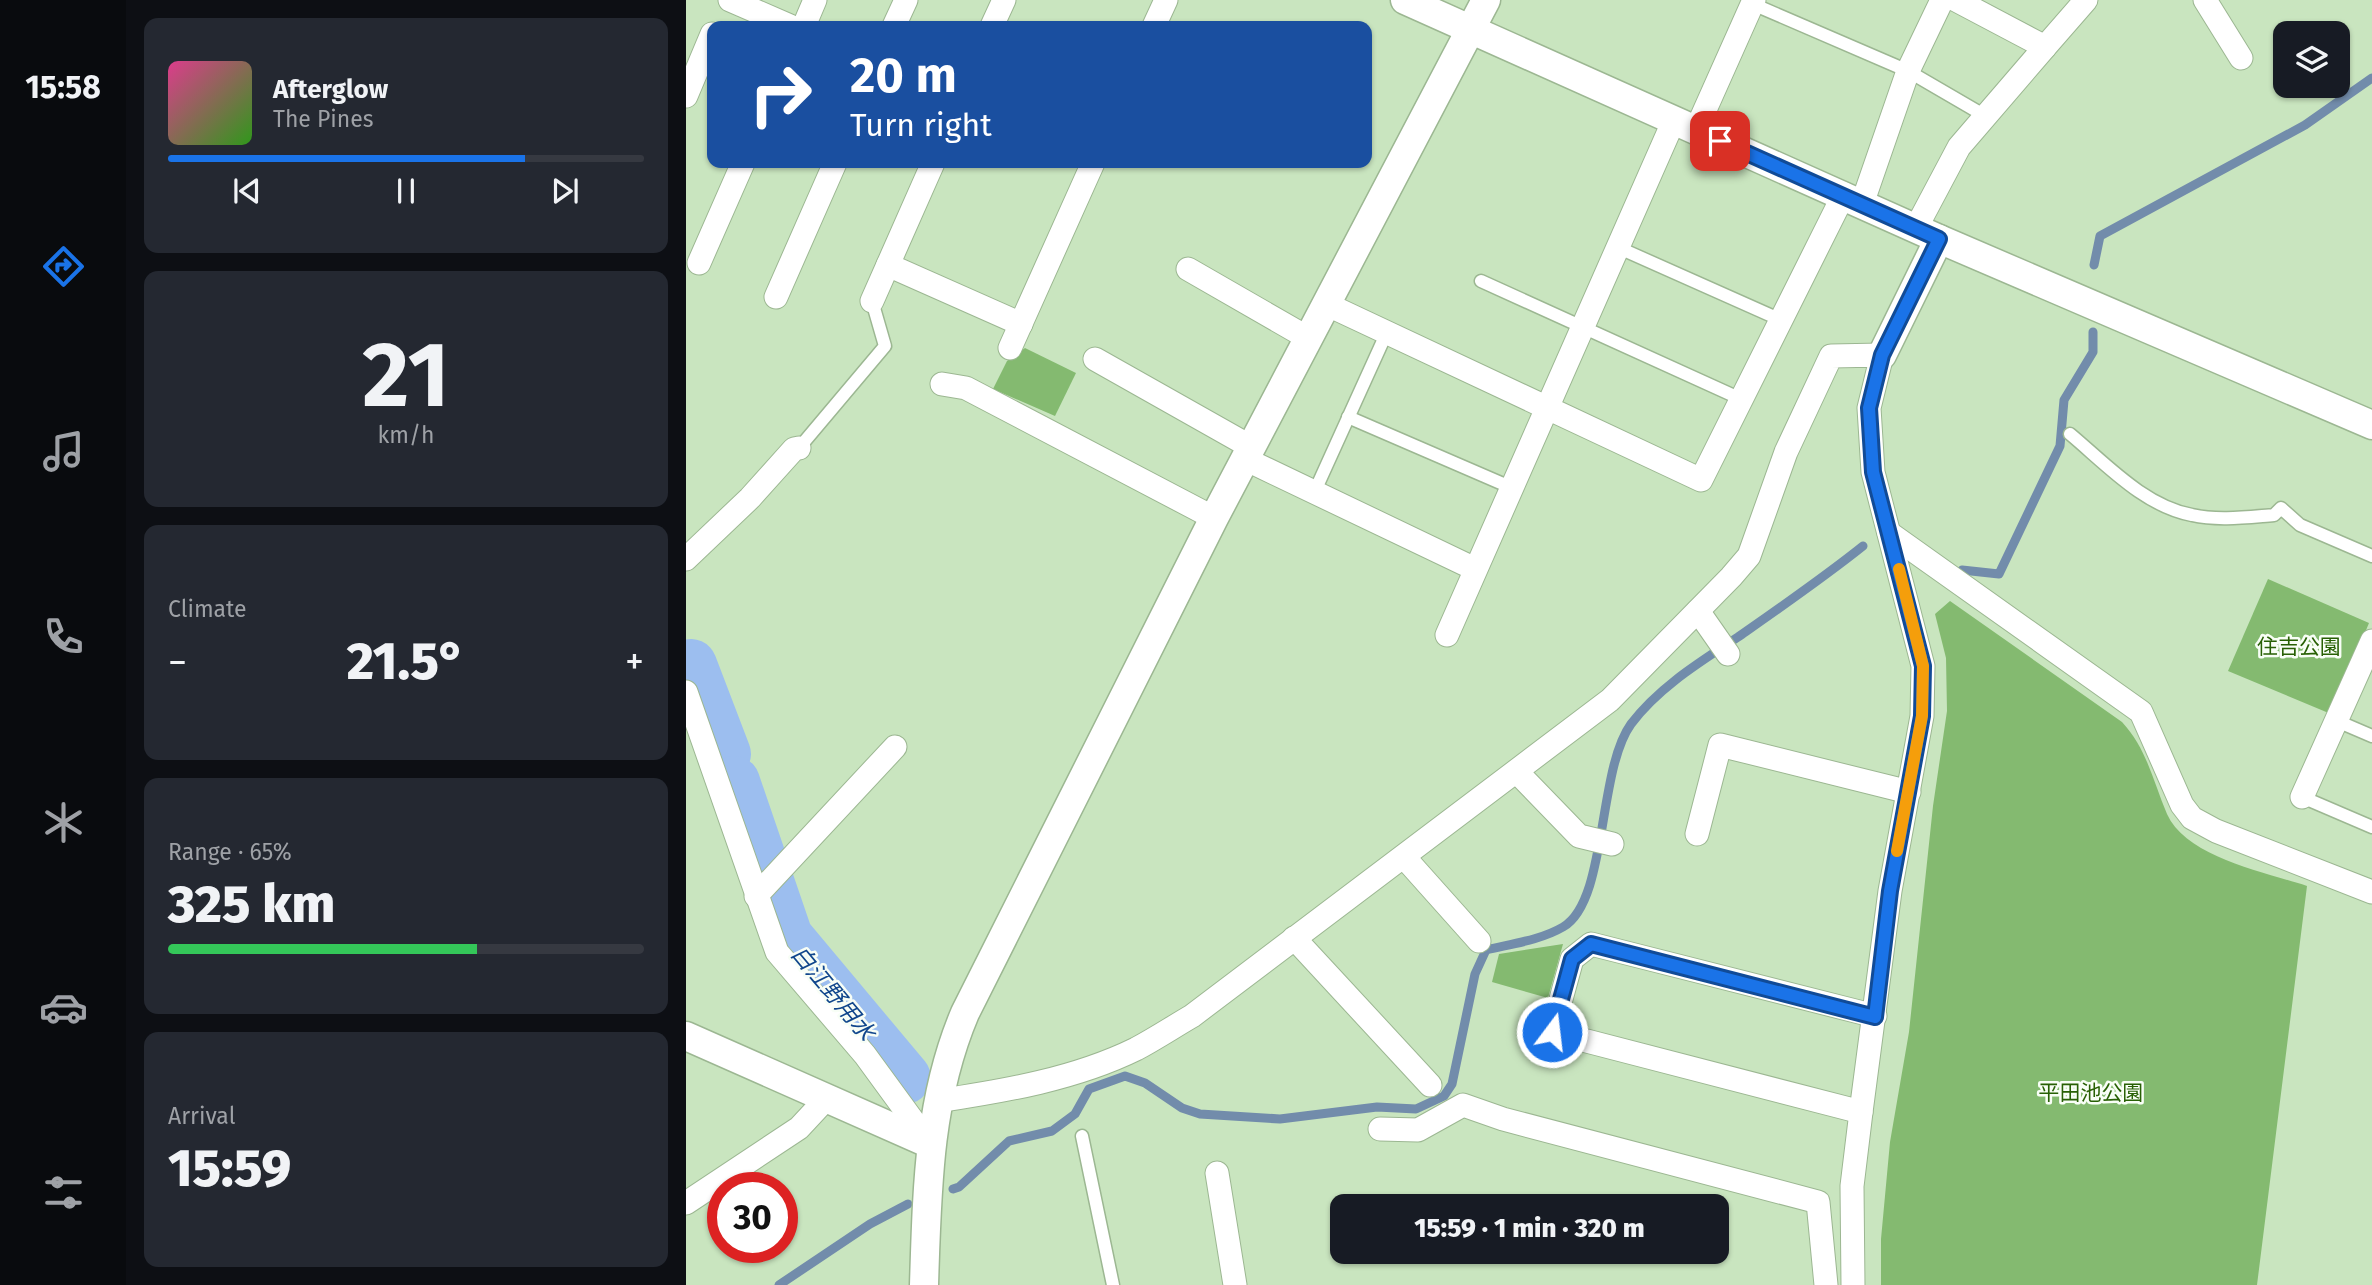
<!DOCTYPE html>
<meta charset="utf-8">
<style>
:root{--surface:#171b24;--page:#242831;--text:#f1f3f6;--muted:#9ea1a6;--line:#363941;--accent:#1a73e8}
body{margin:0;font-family:"Fira Sans","Noto Sans JP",sans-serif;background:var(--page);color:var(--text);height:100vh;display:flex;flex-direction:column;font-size:26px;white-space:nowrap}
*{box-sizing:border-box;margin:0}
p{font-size:23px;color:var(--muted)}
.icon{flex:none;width:38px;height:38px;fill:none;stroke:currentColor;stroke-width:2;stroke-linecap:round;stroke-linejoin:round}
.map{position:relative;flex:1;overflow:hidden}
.side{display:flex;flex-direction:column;gap:18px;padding:18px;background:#0d0f14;width:560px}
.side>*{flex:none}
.guide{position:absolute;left:21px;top:21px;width:665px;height:147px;border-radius:14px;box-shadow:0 2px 5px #0004;background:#1a4fa0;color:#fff;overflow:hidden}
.controls{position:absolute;left:1587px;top:21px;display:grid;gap:14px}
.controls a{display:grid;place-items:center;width:77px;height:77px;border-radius:14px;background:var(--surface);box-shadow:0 2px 5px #0004;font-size:35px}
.speed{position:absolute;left:21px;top:1172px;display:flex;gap:14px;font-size:35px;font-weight:700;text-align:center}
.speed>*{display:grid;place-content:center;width:91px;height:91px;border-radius:50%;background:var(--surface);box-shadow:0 2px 5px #0004;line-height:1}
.speed .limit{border:10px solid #d22;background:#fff;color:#111}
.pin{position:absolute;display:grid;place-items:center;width:60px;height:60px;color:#fff;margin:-30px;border-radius:14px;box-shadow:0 4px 10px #0006}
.me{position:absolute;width:77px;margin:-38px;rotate:15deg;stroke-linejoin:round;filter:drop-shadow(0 0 5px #0008)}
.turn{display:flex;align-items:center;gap:24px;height:147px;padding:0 28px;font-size:32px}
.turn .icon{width:91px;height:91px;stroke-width:2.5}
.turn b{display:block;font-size:49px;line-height:60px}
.big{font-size:52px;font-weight:800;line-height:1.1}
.side .widget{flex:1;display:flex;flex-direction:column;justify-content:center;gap:10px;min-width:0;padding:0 24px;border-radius:14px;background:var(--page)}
.side .dial{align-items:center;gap:0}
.dial b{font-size:91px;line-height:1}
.song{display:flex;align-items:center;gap:21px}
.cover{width:84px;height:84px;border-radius:10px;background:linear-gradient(135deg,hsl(330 70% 55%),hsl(110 70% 35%))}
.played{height:7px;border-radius:4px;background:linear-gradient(90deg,var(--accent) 75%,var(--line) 75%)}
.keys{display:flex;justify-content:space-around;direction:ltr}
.heat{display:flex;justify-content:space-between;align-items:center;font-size:38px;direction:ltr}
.charge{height:10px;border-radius:5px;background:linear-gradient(90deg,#34c759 65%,var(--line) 0)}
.trip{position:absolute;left:644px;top:1194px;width:399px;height:70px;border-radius:14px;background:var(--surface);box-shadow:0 2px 5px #0004;font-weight:800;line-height:70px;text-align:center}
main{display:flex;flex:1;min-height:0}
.tabs{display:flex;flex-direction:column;width:126px;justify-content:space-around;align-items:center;background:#090b0e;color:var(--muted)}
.tabs .icon{width:49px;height:49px}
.tabs .selected{color:var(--accent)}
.tabs b{font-size:32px;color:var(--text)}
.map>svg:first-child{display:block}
.green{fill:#84ba70}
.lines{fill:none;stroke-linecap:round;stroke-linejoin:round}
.stream{stroke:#728cab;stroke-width:9}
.river{stroke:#9cbeef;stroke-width:52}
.service-casing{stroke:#9cb792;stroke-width:15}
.minor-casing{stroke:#9cb792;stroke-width:25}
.tertiary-casing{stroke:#9cb792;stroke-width:31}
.service{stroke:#fff;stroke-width:12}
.minor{stroke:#fff;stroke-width:23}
.tertiary{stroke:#fff;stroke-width:28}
.route-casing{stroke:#114b97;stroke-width:18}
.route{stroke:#1a73e8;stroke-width:12}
.slow{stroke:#f59e0b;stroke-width:12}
.labels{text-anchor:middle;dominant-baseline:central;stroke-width:5;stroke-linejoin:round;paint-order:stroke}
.park-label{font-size:21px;fill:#286005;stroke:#f8fef6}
.water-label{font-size:23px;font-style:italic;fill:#10468c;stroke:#f8fef6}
</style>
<main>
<nav class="tabs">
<b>15:58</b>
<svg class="icon selected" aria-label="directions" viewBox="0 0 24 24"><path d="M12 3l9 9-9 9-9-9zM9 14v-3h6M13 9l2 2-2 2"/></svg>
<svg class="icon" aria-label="music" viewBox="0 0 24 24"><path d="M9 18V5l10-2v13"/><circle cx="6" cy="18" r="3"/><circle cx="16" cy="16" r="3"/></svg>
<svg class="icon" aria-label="phone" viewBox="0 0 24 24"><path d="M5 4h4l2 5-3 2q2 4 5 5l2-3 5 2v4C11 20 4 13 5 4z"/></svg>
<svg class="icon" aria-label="climate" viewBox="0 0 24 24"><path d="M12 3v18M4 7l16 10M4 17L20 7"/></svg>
<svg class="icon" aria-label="car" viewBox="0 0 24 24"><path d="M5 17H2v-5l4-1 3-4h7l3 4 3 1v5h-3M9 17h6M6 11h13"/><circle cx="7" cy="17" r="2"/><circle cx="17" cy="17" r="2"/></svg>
<svg class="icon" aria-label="filters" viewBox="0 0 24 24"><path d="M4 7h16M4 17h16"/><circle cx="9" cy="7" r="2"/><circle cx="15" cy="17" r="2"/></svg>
</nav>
<section class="side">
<div class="widget">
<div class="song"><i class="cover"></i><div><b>Afterglow</b><p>The Pines</p></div></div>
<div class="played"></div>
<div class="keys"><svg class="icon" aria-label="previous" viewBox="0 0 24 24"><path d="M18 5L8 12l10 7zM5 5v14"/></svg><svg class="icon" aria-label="pause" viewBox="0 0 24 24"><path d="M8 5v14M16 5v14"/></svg><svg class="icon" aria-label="next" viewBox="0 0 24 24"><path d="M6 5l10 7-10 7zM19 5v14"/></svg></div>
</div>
<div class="widget dial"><b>21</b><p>km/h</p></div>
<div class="widget"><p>Climate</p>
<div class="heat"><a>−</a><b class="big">21.5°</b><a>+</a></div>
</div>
<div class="widget"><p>Range · 65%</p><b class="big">325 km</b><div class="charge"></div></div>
<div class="widget"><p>Arrival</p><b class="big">15:59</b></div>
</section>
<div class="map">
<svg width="1686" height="1285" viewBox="0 0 1686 1285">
<rect width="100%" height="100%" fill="#c9e5bf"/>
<!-- green -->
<g class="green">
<polygon points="339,348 390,373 369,416 307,389 321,361"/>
<polygon points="1582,579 1683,623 1645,714 1542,671"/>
<path d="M 1264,601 L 1436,722 C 1461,749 1467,781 1481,814 C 1500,857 1579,872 1621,886 L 1571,1285 L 1195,1285 L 1195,1239 L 1204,1142 L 1223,1032 L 1247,806 L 1261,711 L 1260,658 L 1249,614 Z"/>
<polygon points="877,944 862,998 806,982 813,954"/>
</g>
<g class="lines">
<!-- stream -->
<g class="stream">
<polyline points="1408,265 1414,236 1619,125 1686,78"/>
<polyline points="1276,570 1313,574 1374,446 1378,400 1407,352 1407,332"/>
<path d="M 267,1189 L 273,1187 L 323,1141 L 366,1131 L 389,1114 L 403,1089 L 439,1076 L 459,1083 L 496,1108 L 514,1114 L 594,1119 L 691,1107 L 730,1109 L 758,1096 L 766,1084 L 789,974 L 800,950 C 825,944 855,940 877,927 C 922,901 911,771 945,724 C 973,687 1014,662 1052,637 C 1095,607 1137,578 1177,546"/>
<polyline points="93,1285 184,1224 222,1204"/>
</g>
<!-- river -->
<g class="river">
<polyline points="5,665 39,754"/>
<polyline points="48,782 101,937 219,1078"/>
</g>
<defs>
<g id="service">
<polyline points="1062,2 1222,71 1301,117"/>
<polyline points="931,247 1095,320"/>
<polyline points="795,281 1055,399"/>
<polyline points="662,417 824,487"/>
<path d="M 1384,434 C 1420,464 1458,506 1506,515 C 1532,521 1562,517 1588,515 L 1595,508 L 1614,525 L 1686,556"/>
<polyline points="113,448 199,346 186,301"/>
<polyline points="628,493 701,332"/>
<polyline points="1651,721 1686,736"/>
<polyline points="1616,797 1686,827"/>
<polyline points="396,1136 427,1285"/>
</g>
<g id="minor">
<polyline points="44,0 104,26"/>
<polyline points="1519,0 1555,58"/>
<polyline points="118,26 129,0"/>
<polyline points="208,26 220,0"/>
<polyline points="306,26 318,0"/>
<polyline points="468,26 480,0"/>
<polyline points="1359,47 1400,0"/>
<polyline points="0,96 26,34"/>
<polyline points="1010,130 1068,0"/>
<polyline points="1176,204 1222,71 1256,0"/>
<polyline points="1230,228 1273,147 1359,47 1270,0"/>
<polyline points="13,263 57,163"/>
<polyline points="202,265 335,324"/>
<polyline points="502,269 622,338"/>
<polyline points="90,297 149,163"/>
<polyline points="186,301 247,163"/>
<polyline points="640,304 1015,480 1158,194"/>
<polyline points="324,348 407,163"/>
<polyline points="409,359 565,447"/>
<polyline points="256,384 280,388 528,518"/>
<polyline points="559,459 789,569"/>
<polyline points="1203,533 1455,712 1496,805 1506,818 1530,831 1686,892"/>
<polyline points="0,559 64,498 108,449 113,448"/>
<polyline points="1012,611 1042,654"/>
<polyline points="761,635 988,120"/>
<polyline points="0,692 91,952 179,1055 244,1144"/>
<polyline points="831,772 893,836 926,844"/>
<polyline points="1616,797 1686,641"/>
<polyline points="1011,834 1034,745 1223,792"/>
<polyline points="718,857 793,941"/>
<polyline points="70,896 209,747"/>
<polyline points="608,938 744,1085"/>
<path d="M 252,1101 C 318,1091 389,1079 450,1049 C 469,1039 487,1027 506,1016 L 924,700 L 1045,577 L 1063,556 L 1100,452 L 1145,356 L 1196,355 L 1183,408 L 1187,472 L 1237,666 L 1236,716 L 1204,891 L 1175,1112 L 1166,1186 L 1167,1285"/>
<polyline points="1175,1112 866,1032 886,959 905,944 1189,1016"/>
<polyline points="694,1129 732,1130 777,1105 817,1119 1132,1202 1140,1285"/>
<polyline points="531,1173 549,1285"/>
<polyline points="0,1203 113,1128 140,1099"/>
</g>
<g id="tertiary">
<polyline points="719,0 1253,239 1686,425"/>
<polyline points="1196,355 1253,239"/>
<polyline points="0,1036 244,1144"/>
<path d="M 238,1285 C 241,1191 242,1100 279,1013 L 528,518 L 800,0"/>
</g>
</defs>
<!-- service casing -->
<use href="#service" class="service-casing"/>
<!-- minor casing -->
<use href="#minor" class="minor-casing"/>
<!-- tertiary casing -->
<use href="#tertiary" class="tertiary-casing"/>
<!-- service -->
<use href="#service" class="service"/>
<!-- minor -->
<use href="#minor" class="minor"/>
<!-- tertiary -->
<use href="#tertiary" class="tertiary"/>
</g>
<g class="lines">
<defs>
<polyline id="route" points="866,1032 886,959 905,944 1189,1017 1204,891 1236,716 1237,666 1187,472 1183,408 1196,355 1253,239 1034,141"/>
</defs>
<!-- route casing -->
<use href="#route" class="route-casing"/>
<!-- route -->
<use href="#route" class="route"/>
<!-- slow -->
<polyline class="slow" points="1211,851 1236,716 1237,666 1213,569"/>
</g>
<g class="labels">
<!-- park labels -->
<g class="park-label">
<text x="1613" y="647">住吉公園</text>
<text x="1405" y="1093">平田池公園</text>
</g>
<!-- water labels -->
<g class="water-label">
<text transform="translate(147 993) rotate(50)">白江野用水</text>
</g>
</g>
</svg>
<div class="controls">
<a><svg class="icon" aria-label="layers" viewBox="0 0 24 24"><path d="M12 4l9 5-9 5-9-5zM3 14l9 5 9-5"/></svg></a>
</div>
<div class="speed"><div class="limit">30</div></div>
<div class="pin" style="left:1034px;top:141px;background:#d93025"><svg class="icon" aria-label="arrive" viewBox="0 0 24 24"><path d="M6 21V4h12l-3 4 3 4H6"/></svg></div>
<svg class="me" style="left:866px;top:1032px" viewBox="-20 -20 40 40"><circle r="17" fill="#1a73e8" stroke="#fff" stroke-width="3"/><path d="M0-11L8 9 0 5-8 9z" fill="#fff"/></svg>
<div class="trip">15:59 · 1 min · 320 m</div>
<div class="guide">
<div class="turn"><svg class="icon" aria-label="right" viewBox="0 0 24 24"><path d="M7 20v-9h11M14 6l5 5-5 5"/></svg><div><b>20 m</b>Turn right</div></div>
</div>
</div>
</main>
